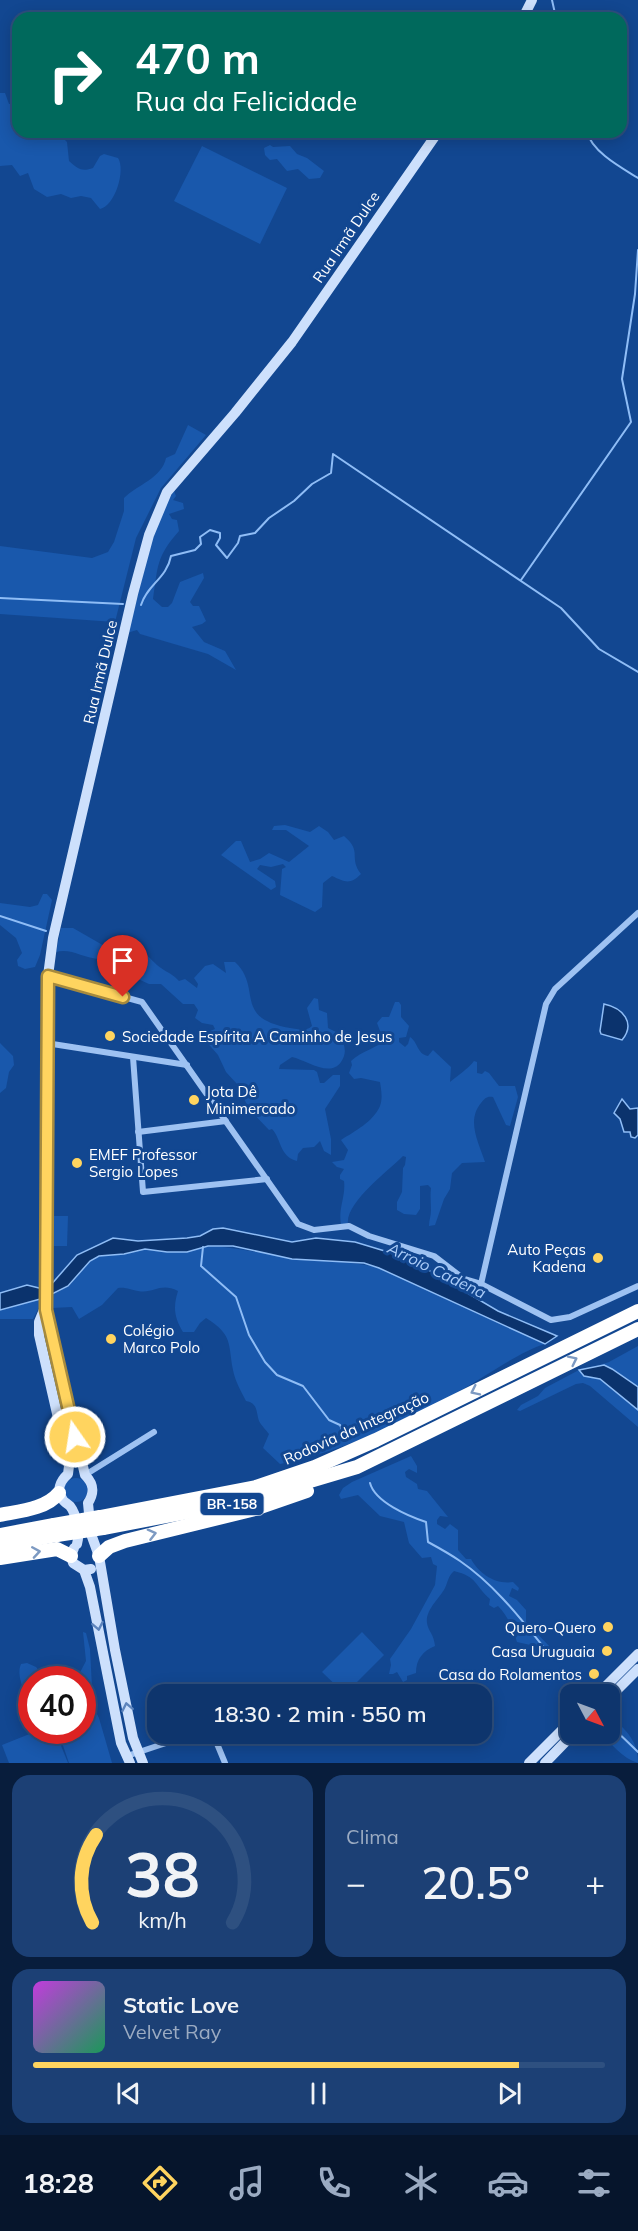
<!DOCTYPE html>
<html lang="pt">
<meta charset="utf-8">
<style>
:root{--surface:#0e356d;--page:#1c4075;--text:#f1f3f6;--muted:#9babc2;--line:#2e5080;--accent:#ffd45f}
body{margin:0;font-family:Mulish,sans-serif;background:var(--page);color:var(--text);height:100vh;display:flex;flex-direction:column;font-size:22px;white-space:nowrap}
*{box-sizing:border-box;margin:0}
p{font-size:20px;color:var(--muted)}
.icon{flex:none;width:33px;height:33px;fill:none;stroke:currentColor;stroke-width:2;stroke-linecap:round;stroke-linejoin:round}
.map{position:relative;height:1763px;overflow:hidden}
.side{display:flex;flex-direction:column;gap:12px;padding:12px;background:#081d3c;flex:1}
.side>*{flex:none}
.hud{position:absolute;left:12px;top:12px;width:615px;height:126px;border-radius:18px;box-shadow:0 3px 15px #0003,0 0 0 2px var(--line);background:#00695c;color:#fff;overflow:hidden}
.needle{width:39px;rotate:131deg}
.controls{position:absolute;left:560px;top:1684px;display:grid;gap:12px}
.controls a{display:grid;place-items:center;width:60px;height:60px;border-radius:12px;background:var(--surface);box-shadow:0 3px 15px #0003,0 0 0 2px var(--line);font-size:30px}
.speed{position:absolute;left:18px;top:1666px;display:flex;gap:12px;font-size:30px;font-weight:700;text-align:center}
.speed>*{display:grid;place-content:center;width:78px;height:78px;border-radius:50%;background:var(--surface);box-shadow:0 3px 15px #0003,0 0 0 2px var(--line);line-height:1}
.speed .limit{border:9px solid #d22;background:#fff;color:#111}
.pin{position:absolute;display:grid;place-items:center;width:51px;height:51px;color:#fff;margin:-62px -26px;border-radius:50% 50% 50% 0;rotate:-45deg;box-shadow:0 0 6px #0007}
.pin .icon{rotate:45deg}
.me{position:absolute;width:66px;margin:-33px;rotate:347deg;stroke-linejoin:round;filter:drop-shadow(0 0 4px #0008)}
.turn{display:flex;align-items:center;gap:21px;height:126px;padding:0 24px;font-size:27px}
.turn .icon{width:78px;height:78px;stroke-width:2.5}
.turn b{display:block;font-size:42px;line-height:51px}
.big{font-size:45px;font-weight:600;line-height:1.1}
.side .card{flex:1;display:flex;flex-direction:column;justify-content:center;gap:9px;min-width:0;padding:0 21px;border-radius:18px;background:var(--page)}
.side .dial{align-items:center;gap:0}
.dial svg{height:156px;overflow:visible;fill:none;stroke:var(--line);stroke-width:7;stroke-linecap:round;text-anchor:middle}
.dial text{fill:var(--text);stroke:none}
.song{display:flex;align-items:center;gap:18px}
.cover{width:72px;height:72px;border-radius:9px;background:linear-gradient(135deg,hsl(290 70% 55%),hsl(150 70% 35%))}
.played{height:6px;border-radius:3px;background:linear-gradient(90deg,var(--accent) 85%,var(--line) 85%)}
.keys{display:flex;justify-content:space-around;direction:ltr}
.heat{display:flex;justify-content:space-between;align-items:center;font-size:33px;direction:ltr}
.side .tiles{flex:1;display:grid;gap:12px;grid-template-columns:1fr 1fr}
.card:last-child{grid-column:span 2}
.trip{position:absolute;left:147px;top:1684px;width:345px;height:60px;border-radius:18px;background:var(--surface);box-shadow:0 3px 15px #0003,0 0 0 2px var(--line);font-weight:600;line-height:60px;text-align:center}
.tab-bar{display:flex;height:96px;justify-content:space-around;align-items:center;background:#06152c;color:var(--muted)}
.tab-bar .icon{width:42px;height:42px}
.tab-bar .on{color:var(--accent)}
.tab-bar b{font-size:27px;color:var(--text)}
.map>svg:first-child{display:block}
.green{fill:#1958ac}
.water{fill:#0b336d;stroke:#8fbdf6;stroke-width:1.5}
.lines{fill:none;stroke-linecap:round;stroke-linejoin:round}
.stream{stroke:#8fbdf6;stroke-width:2}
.street{stroke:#9ec2f2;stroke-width:6}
.secondary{stroke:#cde0fc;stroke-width:10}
.highway{stroke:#fff;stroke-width:14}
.highway-bridge{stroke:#fff;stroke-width:14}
.oneway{stroke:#7d9ac2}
.oneway2{stroke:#5d84bc}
.route-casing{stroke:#a68a3e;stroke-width:15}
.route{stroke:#ffd45f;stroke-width:10}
.poi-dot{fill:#ffd45f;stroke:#124791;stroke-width:2}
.labels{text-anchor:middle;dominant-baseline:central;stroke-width:6;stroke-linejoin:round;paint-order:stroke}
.shield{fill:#124791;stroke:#b8c8de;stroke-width:1.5}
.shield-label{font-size:14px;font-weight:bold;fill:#fff}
.street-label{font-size:15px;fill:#fff;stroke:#124791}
.poi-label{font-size:15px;fill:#fff;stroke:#124791;text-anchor:start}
.water-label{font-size:16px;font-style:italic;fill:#aaccf9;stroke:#124791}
</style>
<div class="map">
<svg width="638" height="1763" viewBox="0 0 638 1763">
<rect width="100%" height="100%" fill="#124791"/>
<!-- green -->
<g class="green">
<path d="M 0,93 L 5,93 L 9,104 L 13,104 L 18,98 L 18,132 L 57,132 L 67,142 L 69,161 C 78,169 82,172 93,168 L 100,156 L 104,154 L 118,158 C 126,170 115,206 100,209 L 91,198 L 81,196 L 71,198 L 61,194 L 47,197 L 34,189 L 28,173 L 20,176 L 12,165 L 0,166 Z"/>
<polygon points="270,145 273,147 290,146 297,154 307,158 324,171 320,178 309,179 298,169 287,171 277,159 270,160 265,155 264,148"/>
<polygon points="202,146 287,188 260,244 174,201"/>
<path d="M 188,425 L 206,435 L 161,488 L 136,538 L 115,622 L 0,614 L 0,546 L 92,558 L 108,552 L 114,542 L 124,511 L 124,498 C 137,485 162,478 166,458 L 175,454 Z"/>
<path d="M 174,491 L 176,496 L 173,500 L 183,503 L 184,509 L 169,514 L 172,519 L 177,520 L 179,531 C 156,557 158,566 153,599 L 162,607 L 168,607 L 172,603 L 180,582 L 203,573 L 204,578 L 190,602 L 193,606 L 199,606 L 206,621 L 202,624 L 192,627 L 204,642 L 225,651 L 236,670 L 208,654 L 140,634 L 137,630 L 127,633 C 144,586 146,533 174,491 Z"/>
<path d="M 285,825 L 310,832 L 319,826 L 328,832 L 334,840 L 344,836 C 363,852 348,857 361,874 C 350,885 345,882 332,876 L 323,883 L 322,907 L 315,912 L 280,895 L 282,869 L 286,867 L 283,864 L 271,867 L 260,865 L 257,869 L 275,881 L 276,887 L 271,890 L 221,855 L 236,841 L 241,841 L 250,862 L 260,859 L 269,853 L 289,862 L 309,846 L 286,830 L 272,830 L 274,826 Z"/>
<polygon points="43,894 47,894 52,900 40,955 35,967 25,969 18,966 17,960 22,953 16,938 0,925 0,903 30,907 38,905"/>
<path d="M 61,928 L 73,928 L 134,963 L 142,964 L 142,957 L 144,954 C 151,957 154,964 161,968 C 168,973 173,974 179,981 L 185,979 L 197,988 L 198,984 L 194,978 L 205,966 L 213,964 L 226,973 L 224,962 L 235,962 C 263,988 232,1018 290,1028 C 298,1029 306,1032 312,1026 L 307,1008 L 314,998 L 318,999 L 319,1010 L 327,1013 L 328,1028 L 340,1034 C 344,1044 348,1052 341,1062 C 330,1078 306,1060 292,1057 L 280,1065 L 279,1069 L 314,1070 L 317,1072 L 320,1083 L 324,1083 L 333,1075 L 340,1075 L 340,1086 L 325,1109 L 331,1139 L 331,1155 L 324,1151 L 320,1141 L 314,1147 L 303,1148 L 298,1154 L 297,1161 C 279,1156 282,1140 272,1129 L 269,1130 L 249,1109 L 237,1084 L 226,1072 L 218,1055 L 205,1040 L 208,1032 L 215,1029 L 213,1025 L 202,1023 L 195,1018 L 198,1010 L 194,1004 L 183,1004 L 161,984 L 149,984 L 127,974 L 108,971 L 98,959 C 83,958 71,948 56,952 Z"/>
<path d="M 395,1002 L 399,1002 L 401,1005 L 401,1017 L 409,1026 L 406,1037 L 399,1038 L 399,1042 L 405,1047 L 408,1044 L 410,1037 C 418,1042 417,1054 428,1056 L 433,1050 L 451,1067 L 450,1082 C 458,1075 468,1069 474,1061 L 477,1062 L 477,1073 L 482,1074 L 485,1071 L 489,1073 L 499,1086 L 515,1086 L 518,1097 L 510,1126 L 506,1125 L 493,1097 C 487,1096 485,1098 481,1103 C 466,1121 479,1143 485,1162 L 462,1163 L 452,1173 L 450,1189 L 444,1199 L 435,1225 L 429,1226 C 429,1220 431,1216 431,1210 C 431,1203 430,1196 431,1188 L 428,1185 L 420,1186 L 420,1209 L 416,1215 L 404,1214 L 397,1210 L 397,1202 L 402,1192 L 403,1168 L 405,1165 L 406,1157 L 403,1156 C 388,1171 345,1203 348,1224 L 341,1224 C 338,1209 346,1196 344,1181 L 340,1179 L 340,1175 L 344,1169 L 337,1167 L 332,1162 L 344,1160 L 348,1150 L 341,1140 C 355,1131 373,1122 380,1106 C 383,1098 381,1089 380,1082 L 361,1078 L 354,1079 L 349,1073 L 352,1065 L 351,1061 C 362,1051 376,1048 388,1039 L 380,1031 L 377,1023 L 382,1017 L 389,1017 Z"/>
<polygon points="0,1043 13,1056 14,1065 9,1072 6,1088 0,1093"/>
<polygon points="52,1216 68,1216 67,1246 52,1246"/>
<path d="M 208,1246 C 237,1247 263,1254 291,1258 C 320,1262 350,1260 379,1268 L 545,1344 C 523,1350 487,1375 465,1388 C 410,1419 341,1453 280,1464 L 263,1448 L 269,1434 C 266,1430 261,1425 259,1421 C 256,1412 258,1403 246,1401 C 241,1391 235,1381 233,1370 C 228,1343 233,1335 206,1318 L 200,1323 L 194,1332 L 183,1332 C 174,1317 173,1307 178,1291 C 160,1282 154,1294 138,1291 C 130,1290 127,1287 118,1288 L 102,1305 L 79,1319 L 72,1307 L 52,1308 L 50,1305 L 50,1296 L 69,1286 L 90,1261 L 99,1256 L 124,1254 L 145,1249 L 167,1252 L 199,1249 Z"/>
<polygon points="44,1298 33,1319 0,1319 0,1310"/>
<polygon points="638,1346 638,1387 628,1379 597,1366 609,1362"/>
<polygon points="55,1368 79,1467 75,1468 51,1369"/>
<polygon points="579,1370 584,1376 600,1379 638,1410 638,1427 590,1386 583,1383 576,1384 520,1411 517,1410 521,1405 538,1396 545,1388"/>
<path d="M 411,1456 L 417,1466 L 417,1473 L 409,1469 L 405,1472 L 406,1477 L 417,1484 L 418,1489 L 427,1491 L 448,1517 L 440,1516 L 437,1520 L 437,1524 L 445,1529 L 450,1524 L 458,1530 L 458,1550 L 466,1559 L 471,1559 C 479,1574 496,1585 513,1582 L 519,1588 L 518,1591 L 512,1588 L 509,1596 L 517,1600 L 526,1610 L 526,1622 L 552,1649 L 551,1654 L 545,1660 L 536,1651 L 535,1646 L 517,1642 C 513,1629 508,1616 498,1606 L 494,1608 L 489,1605 L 490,1599 C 474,1585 478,1577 454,1571 C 448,1576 448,1582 445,1588 C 440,1598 425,1610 427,1623 C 428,1631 434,1634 435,1646 C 423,1651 416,1659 416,1673 L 407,1676 L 407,1680 L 403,1682 L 397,1672 L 393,1674 L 389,1674 L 391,1665 L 390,1659 L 411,1629 L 435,1585 L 437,1566 L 433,1564 L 431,1557 L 422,1558 L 409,1543 L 404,1522 L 380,1516 L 358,1495 L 341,1499 L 339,1495 L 343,1488 L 352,1482 Z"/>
<circle cx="76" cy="1490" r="12"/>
<polygon points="83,1632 86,1633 90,1649 93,1706 99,1718 112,1763 69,1763 58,1731 82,1731 82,1680 76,1680 86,1661"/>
<polygon points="362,1632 384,1655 345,1694 322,1672"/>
<path d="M 27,1663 L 36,1667 L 45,1678 L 48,1677 L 50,1680 L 32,1680 L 31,1701 C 24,1693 16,1675 21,1664 Z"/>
<path d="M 609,1718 L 619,1722 L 619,1724 C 632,1736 638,1746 638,1763 C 622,1758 613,1745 601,1734 L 609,1734 Z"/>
<polygon points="37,1731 55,1731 68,1763 9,1763 2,1745"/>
</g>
<!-- water -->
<g class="water">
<path d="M 604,1004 C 623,1008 636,1023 622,1040 L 601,1034 L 600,1031 Z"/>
<polygon points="622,1099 630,1109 638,1108 638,1135 635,1138 631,1137 630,1132 624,1132 620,1119 614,1113"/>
<polygon points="223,1228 292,1242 316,1238 355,1242 388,1252 415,1262 498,1311 557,1336 545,1344 379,1268 364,1263 292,1259 233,1246 208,1246 187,1252 167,1252 145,1249 124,1254 99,1256 90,1261 68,1286 44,1298 0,1310 0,1293 27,1285 43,1289 49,1287 77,1255 113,1238 138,1241 187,1238 200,1236 213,1229"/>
<polygon points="604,1365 612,1369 638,1387 638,1410 600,1379 584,1376 579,1370"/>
</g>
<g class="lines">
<!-- stream -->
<g class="stream">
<polyline points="552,0 556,18"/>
<path d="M 587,132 C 592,152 622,168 638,178"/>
<polyline points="521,580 631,422 622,379 635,294 638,250"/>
<polyline points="0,598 123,604"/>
<path d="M 141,605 C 147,585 167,578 171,556 L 195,550 L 201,544 L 200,537 L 210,530 L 220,533 L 220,538 L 216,545 L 227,558 L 238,543 L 240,536 L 255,533 L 269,518 L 294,501 L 312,484 L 331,473 L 333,454 L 561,608 L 599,649 L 638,672"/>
<polyline points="0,916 46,931"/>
<polyline points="203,1247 201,1266 236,1297 249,1335 265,1362 277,1375 303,1386 329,1420 340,1425 343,1432"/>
<path d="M 370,1483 C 375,1502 408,1516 426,1522 L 428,1542 C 439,1548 450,1554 460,1561 C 495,1585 520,1618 546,1650"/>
<polyline points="609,1724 638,1752"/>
</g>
<!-- street -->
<g class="street">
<polyline points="48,976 142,1002 298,1224 314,1230 349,1226 369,1236 434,1256 464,1279 481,1284 551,1320 570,1317 638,1286"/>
<polyline points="46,1043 187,1065"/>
<polyline points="133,1057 143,1192 267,1179"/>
<polyline points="138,1132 226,1121"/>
<polyline points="481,1284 546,1004 555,989 638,913"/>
<polyline points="85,1475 154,1432"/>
<polyline points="213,1734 225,1763"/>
<polyline points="127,1756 193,1734"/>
</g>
<!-- secondary -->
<g class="secondary">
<polyline points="523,18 532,0"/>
<path d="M 46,1310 L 85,1475 C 94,1484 95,1492 88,1503 L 91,1534 L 99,1556 L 115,1650 L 133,1738 L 143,1763"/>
<path d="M 77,1544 C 80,1534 77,1515 70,1506 C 69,1505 64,1502 63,1500 C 56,1491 60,1481 68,1474 L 69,1466 L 39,1335 L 39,1322 L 46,1305 L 48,976 L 53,938 L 133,594 L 149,535 L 167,492 L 235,413 L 292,342 L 438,132"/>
<polyline points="74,1548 71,1556 73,1563 84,1570 91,1569"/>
<polyline points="84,1570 90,1587 121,1743 130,1763"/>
<polyline points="597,1695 638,1654"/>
<polyline points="609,1698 638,1669"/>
<polyline points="529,1763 570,1722"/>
<polyline points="545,1763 573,1734"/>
</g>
<!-- highway -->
<g class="highway">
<path d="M 0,1515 C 20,1511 46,1509 59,1493"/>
<polyline points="100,1517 256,1487 315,1467 376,1440 638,1311"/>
<polyline points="103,1528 240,1502 357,1467 638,1329"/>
<polyline points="0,1535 54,1525"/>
<polyline points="0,1546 57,1535"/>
<polyline points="99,1556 109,1547 125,1541 255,1509 307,1491"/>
<polyline points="0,1558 57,1549 71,1556"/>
</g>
<!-- highway-bridge -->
<g class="highway-bridge">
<polyline points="54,1525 100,1517"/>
<polyline points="57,1535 103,1528"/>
</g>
</g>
<!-- one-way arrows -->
<defs><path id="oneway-chevron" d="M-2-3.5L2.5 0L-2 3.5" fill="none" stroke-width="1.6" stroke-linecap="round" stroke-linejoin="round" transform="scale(1.5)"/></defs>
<g class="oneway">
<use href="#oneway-chevron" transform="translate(573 1360) rotate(-26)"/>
<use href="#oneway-chevron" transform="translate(475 1391) rotate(154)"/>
<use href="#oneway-chevron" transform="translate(152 1534) rotate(-14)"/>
<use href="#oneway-chevron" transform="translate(36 1552) rotate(-9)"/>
</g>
<g class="oneway2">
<use href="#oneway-chevron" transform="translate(98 1626) rotate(79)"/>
<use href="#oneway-chevron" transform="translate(127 1707) rotate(-101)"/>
</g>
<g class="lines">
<defs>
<polyline id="route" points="75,1437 46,1310 48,976 123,997"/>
</defs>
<!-- route casing -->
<use href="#route" class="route-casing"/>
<!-- route -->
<use href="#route" class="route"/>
</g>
<!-- markers -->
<g class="poi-dot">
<circle cx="110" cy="1036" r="6"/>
<circle cx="194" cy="1100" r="6"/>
<circle cx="77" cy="1163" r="6"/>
<circle cx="598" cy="1258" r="6"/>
<circle cx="111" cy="1339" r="6"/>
<circle cx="608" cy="1627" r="6"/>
<circle cx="607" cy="1651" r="6"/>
<circle cx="594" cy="1674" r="6"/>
</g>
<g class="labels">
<!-- shield labels -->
<rect class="shield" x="200.5" y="1493" width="63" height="22" rx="4.5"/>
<g class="shield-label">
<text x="232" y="1504">BR-158</text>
</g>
<!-- street labels -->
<g class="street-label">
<text transform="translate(346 237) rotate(-56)">Rua Irmã Dulce</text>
<text transform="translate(100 672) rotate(-77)">Rua Irmã Dulce</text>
<text transform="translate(356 1428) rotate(-24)">Rodovia da Integração</text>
</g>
<!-- poi labels -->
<g class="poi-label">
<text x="122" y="1036">Sociedade Espírita A Caminho de Jesus</text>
<text x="206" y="1091">Jota Dê<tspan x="206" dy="17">Minimercado</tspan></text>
<text x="89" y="1154">EMEF Professor<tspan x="89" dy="17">Sergio Lopes</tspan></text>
<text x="586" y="1249" text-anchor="end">Auto Peças<tspan x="586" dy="17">Kadena</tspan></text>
<text x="123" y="1330">Colégio<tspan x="123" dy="17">Marco Polo</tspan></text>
<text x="596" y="1627" text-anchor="end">Quero-Quero</text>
<text x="595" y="1651" text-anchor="end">Casa Uruguaia</text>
<text x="582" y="1674" text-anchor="end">Casa do Rolamentos</text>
</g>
<!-- water labels -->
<g class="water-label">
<text transform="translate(437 1270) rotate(26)">Arroio Cadena</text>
</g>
</g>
</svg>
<div class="controls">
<a><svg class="needle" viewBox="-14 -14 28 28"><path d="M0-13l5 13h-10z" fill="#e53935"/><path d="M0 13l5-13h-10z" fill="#9babc2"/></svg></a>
</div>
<div class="speed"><div class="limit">40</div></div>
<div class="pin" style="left:123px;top:997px;background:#d93025"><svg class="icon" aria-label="arrive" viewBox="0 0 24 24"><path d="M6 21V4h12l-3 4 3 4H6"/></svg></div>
<svg class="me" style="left:75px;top:1437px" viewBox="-20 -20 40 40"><circle r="17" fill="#ffd45f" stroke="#fff" stroke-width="3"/><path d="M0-11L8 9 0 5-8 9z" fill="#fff"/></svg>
<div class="trip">18:30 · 2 min · 550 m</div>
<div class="hud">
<div class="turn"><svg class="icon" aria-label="right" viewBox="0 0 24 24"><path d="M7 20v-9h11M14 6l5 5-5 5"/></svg><div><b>470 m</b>Rua da Felicidade</div></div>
</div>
</div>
<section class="side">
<div class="tiles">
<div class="card dial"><svg viewBox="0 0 100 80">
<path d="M14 69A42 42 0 1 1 86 69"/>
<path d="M14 69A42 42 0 0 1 16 24" stroke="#ffd45f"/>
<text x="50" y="56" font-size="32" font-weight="700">38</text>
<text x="50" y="72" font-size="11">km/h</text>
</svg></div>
<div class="card"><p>Clima</p>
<div class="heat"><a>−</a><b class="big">20.5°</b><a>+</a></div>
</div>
<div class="card">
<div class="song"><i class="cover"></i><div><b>Static Love</b><p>Velvet Ray</p></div></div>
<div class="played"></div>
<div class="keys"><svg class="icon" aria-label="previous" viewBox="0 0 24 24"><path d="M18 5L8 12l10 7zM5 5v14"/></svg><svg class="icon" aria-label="pause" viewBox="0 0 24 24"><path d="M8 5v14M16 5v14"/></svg><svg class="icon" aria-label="next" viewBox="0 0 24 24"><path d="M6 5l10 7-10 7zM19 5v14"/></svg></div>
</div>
</div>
</section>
<nav class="tab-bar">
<b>18:28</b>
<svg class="icon on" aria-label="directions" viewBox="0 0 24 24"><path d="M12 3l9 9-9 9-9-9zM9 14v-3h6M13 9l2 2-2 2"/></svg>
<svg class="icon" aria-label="music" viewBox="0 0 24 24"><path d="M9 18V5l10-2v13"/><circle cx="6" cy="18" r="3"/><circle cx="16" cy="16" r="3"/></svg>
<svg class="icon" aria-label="phone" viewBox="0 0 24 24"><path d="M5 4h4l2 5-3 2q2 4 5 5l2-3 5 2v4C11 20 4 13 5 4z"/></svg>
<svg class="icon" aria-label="climate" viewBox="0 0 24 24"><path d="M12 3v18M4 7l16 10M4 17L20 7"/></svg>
<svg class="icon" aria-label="car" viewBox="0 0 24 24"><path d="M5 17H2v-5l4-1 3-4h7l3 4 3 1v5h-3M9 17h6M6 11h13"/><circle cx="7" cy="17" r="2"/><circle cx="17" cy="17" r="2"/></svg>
<svg class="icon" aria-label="filters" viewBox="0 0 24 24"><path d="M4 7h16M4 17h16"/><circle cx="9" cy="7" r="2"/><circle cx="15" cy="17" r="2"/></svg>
</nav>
